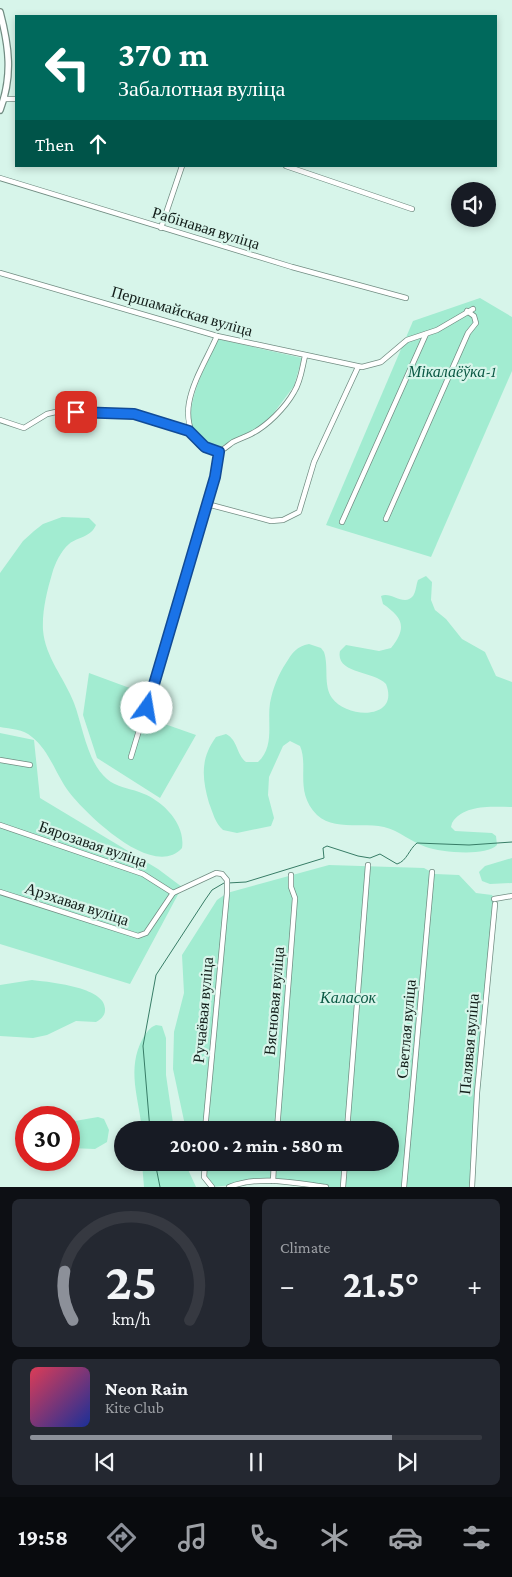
<!DOCTYPE html>
<meta charset="utf-8">
<style>
:root{--surface:#171b24;--page:#242831;--text:#f1f3f6;--muted:#9ea1a6;--line:#363941;--accent:#8c9099}
body{margin:0;font-family:"Crimson Pro",serif;background:var(--page);color:var(--text);height:100vh;display:flex;flex-direction:column;font-size:19px;white-space:nowrap}
*{box-sizing:border-box;margin:0}
p{font-size:16px;color:var(--muted)}
.icon{flex:none;width:28px;height:28px;fill:none;stroke:currentColor;stroke-width:2;stroke-linecap:round;stroke-linejoin:round}
.map{position:relative;height:1187px;overflow:hidden}
.details{display:flex;flex-direction:column;gap:12px;padding:12px;background:#0d0f14;flex:1}
.details>*{flex:none}
.banner{position:absolute;left:15px;top:15px;width:482px;height:152px;border-radius:0px;box-shadow:0 2px 8px #0003;background:#00695c;color:#fff;overflow:hidden}
.tools{position:absolute;left:451px;top:182px;display:grid;gap:10px}
.tools a{display:grid;place-items:center;width:45px;height:45px;border-radius:50%;background:var(--surface);box-shadow:0 2px 8px #0003;font-size:25px}
.speed{position:absolute;left:15px;top:1106px;display:flex;gap:10px;font-size:25px;font-weight:700;text-align:center}
.speed>*{display:grid;place-content:center;width:65px;height:65px;border-radius:50%;background:var(--surface);box-shadow:0 2px 8px #0003;line-height:1}
.speed .limit{border:8px solid #d22;background:#fff;color:#111}
.pin{position:absolute;display:grid;place-items:center;width:42px;height:42px;color:#fff;margin:-21px;border-radius:10px;box-shadow:0 2px 8px #0006}
.me{position:absolute;width:55px;margin:-28px;rotate:13deg;stroke-linejoin:round;filter:drop-shadow(0 0 4px #0008)}
.turn{display:flex;align-items:center;gap:18px;height:105px;padding:0 20px;font-size:22px}
.turn .icon{width:65px;height:65px;stroke-width:2.5}
.turn b{display:block;font-size:35px;line-height:42px}
.then{display:flex;align-items:center;height:48px;padding:0 20px;background:#0003;gap:10px;font-size:19px}
.big{font-size:38px;font-weight:700;line-height:1.1}
.details .tile{flex:1;display:flex;flex-direction:column;justify-content:center;gap:8px;min-width:0;padding:0 18px;border-radius:8px;background:var(--page)}
.details .dial{align-items:center;gap:0}
.dial svg{height:130px;overflow:visible;fill:none;stroke:var(--line);stroke-width:7;stroke-linecap:round;text-anchor:middle}
.dial text{fill:var(--text);stroke:none}
.song{display:flex;align-items:center;gap:15px}
.cover{width:60px;height:60px;border-radius:8px;background:linear-gradient(135deg,hsl(350 70% 55%),hsl(230 70% 35%))}
.played{height:5px;border-radius:2px;background:linear-gradient(90deg,var(--accent) 80%,var(--line) 80%)}
.keys{display:flex;justify-content:space-around;direction:ltr}
.heat{display:flex;justify-content:space-between;align-items:center;font-size:28px;direction:ltr}
.details .tiles{flex:1;display:grid;gap:12px;grid-template-columns:1fr 1fr}
.tile:last-child{grid-column:span 2}
.trip{position:absolute;left:114px;top:1121px;width:285px;height:50px;border-radius:25px;background:var(--surface);box-shadow:0 2px 8px #0003;font-weight:700;line-height:50px;text-align:center}
.dock{display:flex;height:80px;justify-content:space-around;align-items:center;background:#090b0e;color:var(--muted)}
.dock .icon{width:35px;height:35px}
.dock .selected{color:var(--accent)}
.dock b{font-size:22px;color:var(--text)}
.map>svg:first-child{display:block}
.green{fill:#a2ecd1}
.lines{fill:none;stroke-linecap:round;stroke-linejoin:round}
.stream{stroke:#377c66;stroke-width:1}
.minor-casing{stroke:#728d83;stroke-width:6}
.tertiary-casing{stroke:#728d83;stroke-width:8}
.minor{stroke:#fff;stroke-width:4.5}
.tertiary{stroke:#fff;stroke-width:5.5}
.route-casing{stroke:#114b97;stroke-width:12}
.route{stroke:#1a73e8;stroke-width:9}
.labels{text-anchor:middle;dominant-baseline:central;stroke-width:4.5;stroke-linejoin:round;paint-order:stroke}
.street-label{font-size:16px;fill:#121d19;stroke:#d7f5ea}
.park-label{font-size:16px;font-style:italic;fill:#0b5844;stroke:#d7f5ea}
</style>
<div class="map">
<svg width="512" height="1187" viewBox="0 0 512 1187">
<rect width="100%" height="100%" fill="#d7f5ea"/>
<!-- green -->
<g class="green">
<polygon points="480,298 512,317 512,371 431,557 326,525 413,321"/>
<path d="M 218,339 L 302,358 L 294,386 L 273,414 L 259,427 L 216,449 C 165,436 205,368 218,339 Z"/>
<path d="M 62,517 L 89,518 L 96,525 C 90,538 79,536 69,544 C 61,551 55,563 52,574 C 47,591 42,611 43,630 C 45,657 65,679 74,703 C 83,727 87,762 107,779 C 116,787 128,788 139,792 C 161,799 186,823 182,848 C 154,879 92,819 73,797 C 57,779 51,752 32,737 C 23,729 11,729 0,727 L 0,573 L 23,541 L 34,531 L 43,524 Z"/>
<path d="M 426,576 L 432,582 L 431,600 L 435,610 L 446,619 L 462,639 L 485,652 L 496,676 L 512,682 L 512,807 C 492,807 464,804 452,823 L 451,827 L 455,831 L 492,833 L 496,836 L 497,845 C 485,857 440,852 426,847 C 411,842 400,831 384,827 C 363,822 334,831 317,815 C 294,792 309,767 300,746 L 290,741 L 283,746 L 269,777 L 268,795 L 274,818 L 271,826 L 237,833 L 223,830 C 215,823 213,813 209,803 C 202,778 200,759 216,737 L 226,734 C 238,740 236,754 246,762 L 258,762 C 275,746 267,723 270,703 C 273,688 278,675 286,663 C 292,653 297,646 309,644 L 321,648 L 324,652 C 329,667 323,685 332,698 C 347,719 400,720 386,684 C 374,671 335,674 340,651 L 346,645 L 379,651 L 391,648 C 408,627 402,617 383,604 L 381,596 C 391,591 404,607 413,596 C 416,592 416,585 418,580 Z"/>
<polygon points="89,673 146,694 142,716 196,735 160,798 97,758 83,715"/>
<polygon points="0,733 34,740 40,798 158,869 182,887 130,984 0,944"/>
<polygon points="512,858 512,883 490,884 482,881 479,872 485,866"/>
<polygon points="329,865 424,868 435,874 459,875 476,893 492,895 494,899 473,1187 326,1187 273,1181 212,1187 198,1163 390,1162 390,1130 186,1130 173,1069 174,1032 184,993 182,955 217,900 227,893"/>
<path d="M 32,980 C 49,982 107,987 105,1010 C 105,1016 101,1019 96,1022 L 76,1021 L 47,1035 L 33,1038 L 0,1036 L 0,985 Z"/>
<path d="M 156,1025 L 162,1026 L 166,1038 L 166,1075 L 174,1130 L 142,1130 C 139,1098 126,1069 143,1038 C 147,1032 150,1027 156,1025 Z"/>
<polygon points="98,1117 104,1119 109,1130 107,1142 95,1149 69,1148 69,1122"/>
<polygon points="142,1163 185,1163 196,1187 144,1187"/>
</g>
<g class="lines">
<!-- stream -->
<g class="stream">
<path d="M 228,883 L 246,882 L 324,858 L 323,848 L 327,846 L 358,856 L 370,858 L 380,854 L 397,864 C 407,861 409,849 417,843 L 469,845 L 512,842"/>
<polyline points="150,1130 143,1046 156,975 205,900 212,890 224,883"/>
<polyline points="155,1162 160,1187"/>
</g>
<defs>
<g id="minor">
<polyline points="4,99 16,99"/>
<polyline points="286,166 412,209"/>
<polyline points="0,178 292,267 406,298"/>
<polyline points="161,228 182,166"/>
<polyline points="0,273 217,336 362,367 381,362 407,340 437,330 473,309"/>
<path d="M 217,336 C 208,357 193,380 189,403 C 186,420 192,454 217,451 C 224,451 228,445 233,442 C 239,439 245,437 251,434 C 267,426 285,408 294,392 C 301,381 302,368 305,356"/>
<polyline points="0,420 24,428 47,414 60,411 98,415 129,413 189,431"/>
<polyline points="207,504 271,521 283,520 299,512 314,462 358,367"/>
<polyline points="386,519 468,333 476,323 474,316 467,311"/>
<polyline points="342,522 426,334"/>
<polyline points="131,757 215,477 219,452"/>
<polyline points="0,760 30,765"/>
<polyline points="0,825 143,874 173,893"/>
<polyline points="0,892 138,936 146,933 173,893 216,873 222,874 227,880 227,893 205,1130"/>
<polyline points="494,899 512,896"/>
<polyline points="277,1130 295,898 291,887 291,875"/>
<polyline points="347,1130 368,865"/>
<polyline points="205,1162 204,1177 212,1187"/>
<polyline points="273,1181 274,1162"/>
<path d="M 229,1187 C 260,1175 295,1183 326,1187"/>
<polyline points="343,1187 345,1162"/>
<polyline points="404,1187 432,872"/>
<polyline points="472,1187 477,1093 495,904"/>
</g>
<path id="tertiary" d="M 0,12 C 9,46 13,76 0,110"/>
</defs>
<!-- minor casing -->
<use href="#minor" class="minor-casing"/>
<!-- tertiary casing -->
<use href="#tertiary" class="tertiary-casing"/>
<!-- minor -->
<use href="#minor" class="minor"/>
<!-- tertiary -->
<use href="#tertiary" class="tertiary"/>
</g>
<g class="lines">
<defs>
<polyline id="route" points="76,412 134,414 189,431 205,447 219,452 215,477 147,708"/>
</defs>
<!-- route casing -->
<use href="#route" class="route-casing"/>
<!-- route -->
<use href="#route" class="route"/>
</g>
<g class="labels">
<!-- street labels -->
<g class="street-label">
<text transform="translate(206 228) rotate(17)">Рабінавая вуліца</text>
<text transform="translate(182 311) rotate(16)">Першамайская вуліца</text>
<text transform="translate(93 844) rotate(19)">Бярозавая вуліца</text>
<text transform="translate(77 904) rotate(18)">Арэхавая вуліца</text>
<text transform="translate(274 1001) rotate(-85)">Вясновая вуліца</text>
<text transform="translate(203 1010) rotate(-85)">Ручаёвая вуліца</text>
<text transform="translate(406 1029) rotate(-85)">Светлая вуліца</text>
<text transform="translate(469 1044) rotate(-85)">Палявая вуліца</text>
</g>
<!-- park labels -->
<g class="park-label">
<text x="452" y="371">Мікалаёўка-1</text>
<text x="348" y="997">Каласок</text>
</g>
</g>
</svg>
<div class="tools">
<a><svg class="icon" aria-label="sound" viewBox="0 0 24 24"><path d="M4 9h4l5-4v14l-5-4H4zM17 9q2 3 0 6"/></svg></a>
</div>
<div class="speed"><div class="limit">30</div></div>
<div class="pin" style="left:76px;top:412px;background:#d93025"><svg class="icon" aria-label="arrive" viewBox="0 0 24 24"><path d="M6 21V4h12l-3 4 3 4H6"/></svg></div>
<svg class="me" style="left:147px;top:708px" viewBox="-20 -20 40 40"><circle r="19" fill="#fff"/><path d="M0-13L10 11 0 6-10 11z" fill="#1a73e8"/></svg>
<div class="trip">20:00 · 2 min · 580 m</div>
<div class="banner">
<div class="turn"><svg class="icon" aria-label="left" viewBox="0 0 24 24"><path d="M17 20v-9H6M10 6l-5 5 5 5"/></svg><div><b>370 m</b>Забалотная вуліца</div></div>
<div class="then">Then<svg class="icon" aria-label="ahead" viewBox="0 0 24 24"><path d="M12 20V5M6 11l6-6 6 6"/></svg></div>
</div>
</div>
<section class="details">
<div class="tiles">
<div class="tile dial"><svg viewBox="0 0 100 80">
<path d="M14 69A42 42 0 1 1 86 69"/>
<path d="M14 69A42 42 0 0 1 9 39" stroke="#8c9099"/>
<text x="50" y="56" font-size="32" font-weight="700">25</text>
<text x="50" y="72" font-size="11">km/h</text>
</svg></div>
<div class="tile"><p>Climate</p>
<div class="heat"><a>−</a><b class="big">21.5°</b><a>+</a></div>
</div>
<div class="tile">
<div class="song"><i class="cover"></i><div><b>Neon Rain</b><p>Kite Club</p></div></div>
<div class="played"></div>
<div class="keys"><svg class="icon" aria-label="previous" viewBox="0 0 24 24"><path d="M18 5L8 12l10 7zM5 5v14"/></svg><svg class="icon" aria-label="pause" viewBox="0 0 24 24"><path d="M8 5v14M16 5v14"/></svg><svg class="icon" aria-label="next" viewBox="0 0 24 24"><path d="M6 5l10 7-10 7zM19 5v14"/></svg></div>
</div>
</div>
</section>
<nav class="dock">
<b>19:58</b>
<svg class="icon selected" aria-label="directions" viewBox="0 0 24 24"><path d="M12 3l9 9-9 9-9-9zM9 14v-3h6M13 9l2 2-2 2"/></svg>
<svg class="icon" aria-label="music" viewBox="0 0 24 24"><path d="M9 18V5l10-2v13"/><circle cx="6" cy="18" r="3"/><circle cx="16" cy="16" r="3"/></svg>
<svg class="icon" aria-label="phone" viewBox="0 0 24 24"><path d="M5 4h4l2 5-3 2q2 4 5 5l2-3 5 2v4C11 20 4 13 5 4z"/></svg>
<svg class="icon" aria-label="climate" viewBox="0 0 24 24"><path d="M12 3v18M4 7l16 10M4 17L20 7"/></svg>
<svg class="icon" aria-label="car" viewBox="0 0 24 24"><path d="M5 17H2v-5l4-1 3-4h7l3 4 3 1v5h-3M9 17h6M6 11h13"/><circle cx="7" cy="17" r="2"/><circle cx="17" cy="17" r="2"/></svg>
<svg class="icon" aria-label="filters" viewBox="0 0 24 24"><path d="M4 7h16M4 17h16"/><circle cx="9" cy="7" r="2"/><circle cx="15" cy="17" r="2"/></svg>
</nav>
